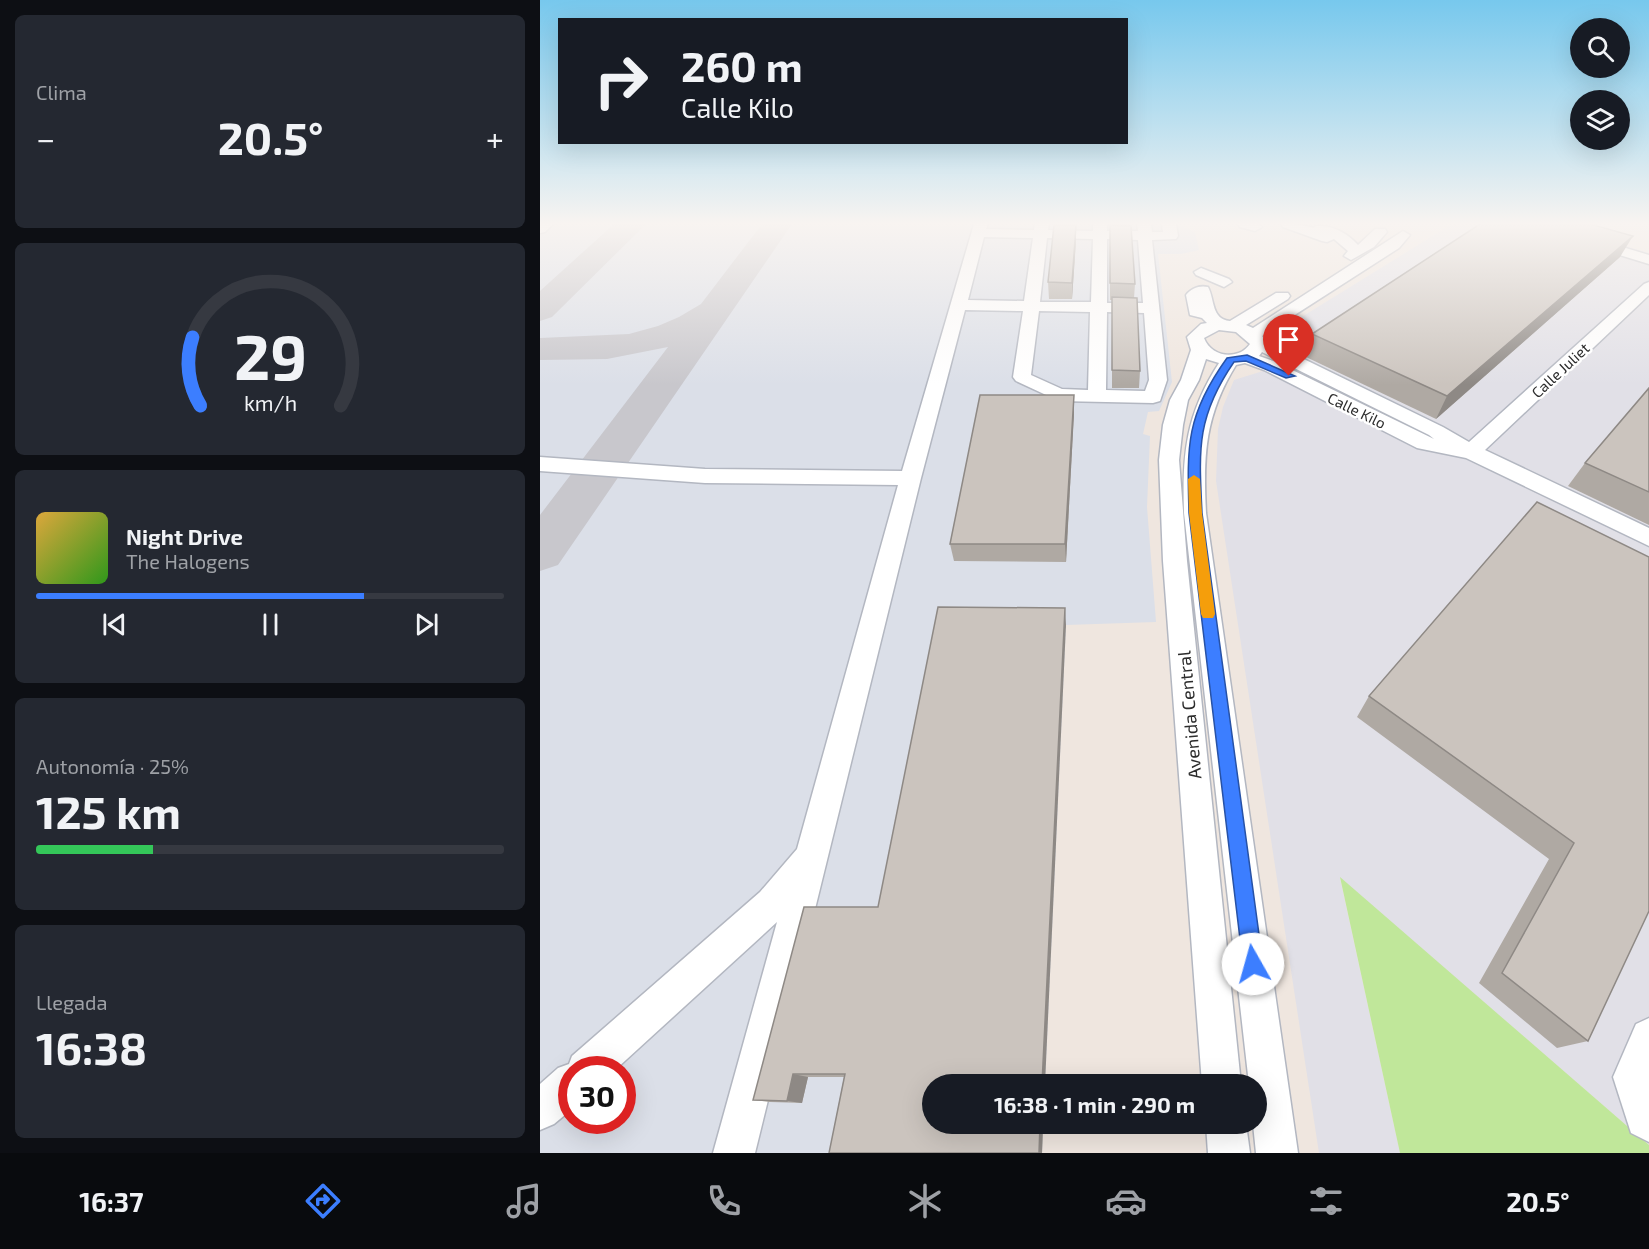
<!DOCTYPE html>
<html lang="es">
<meta charset="utf-8">
<style>
:root{--surface:#171b24;--page:#242831;--text:#f1f3f6;--muted:#9ea1a6;--line:#363941;--accent:#3c7eff}
body{margin:0;font-family:"Exo 2",sans-serif;background:var(--page);color:var(--text);height:100vh;display:flex;flex-direction:column;font-size:22px;white-space:nowrap}
*{box-sizing:border-box;margin:0}
p{font-size:20px;color:var(--muted)}
.icon{flex:none;width:33px;height:33px;fill:none;stroke:currentColor;stroke-width:2;stroke-linecap:round;stroke-linejoin:round}
.map{position:relative;flex:1;overflow:hidden}
.drawer{display:flex;flex-direction:column;gap:15px;padding:15px;background:#0d0f14;width:540px}
.drawer>*{flex:none}
.hud{position:absolute;left:18px;top:18px;width:570px;height:126px;border-radius:0px;box-shadow:0 6px 24px #0002;background:#171b24;color:var(--text);overflow:hidden}
.tools{position:absolute;left:1030px;top:18px;display:grid;gap:12px}
.tools a{display:grid;place-items:center;width:60px;height:60px;border-radius:50%;background:var(--surface);box-shadow:0 6px 24px #0002;font-size:30px}
.speed{position:absolute;left:18px;top:1056px;display:flex;gap:12px;font-size:30px;font-weight:700;text-align:center}
.speed>*{display:grid;place-content:center;width:78px;height:78px;border-radius:50%;background:var(--surface);box-shadow:0 6px 24px #0002;line-height:1}
.speed .limit{border:9px solid #d22;background:#fff;color:#111}
.pin{position:absolute;display:grid;place-items:center;width:51px;height:51px;color:#fff;margin:-62px -26px;border-radius:50% 50% 50% 0;rotate:-45deg;box-shadow:0 0 6px #0007}
.pin .icon{rotate:45deg}
.me{position:absolute;width:66px;margin:-33px;rotate:353deg;stroke-linejoin:round;filter:drop-shadow(0 0 4px #0008)}
.turn{display:flex;align-items:center;gap:21px;height:126px;padding:0 24px;font-size:27px}
.turn .icon{width:78px;height:78px;stroke-width:2.5}
.turn b{display:block;font-size:42px;line-height:51px}
.big{font-size:45px;font-weight:700;line-height:1.1}
.drawer .card{flex:1;display:flex;flex-direction:column;justify-content:center;gap:9px;min-width:0;padding:0 21px;border-radius:9px;background:var(--page)}
.drawer .dial{align-items:center;gap:0}
.dial svg{height:156px;overflow:visible;fill:none;stroke:var(--line);stroke-width:7;stroke-linecap:round;text-anchor:middle}
.dial text{fill:var(--text);stroke:none}
.song{display:flex;align-items:center;gap:18px}
.cover{width:72px;height:72px;border-radius:9px;background:linear-gradient(135deg,hsl(40 70% 55%),hsl(110 70% 35%))}
.played{height:6px;border-radius:3px;background:linear-gradient(90deg,var(--accent) 70%,var(--line) 70%)}
.keys{display:flex;justify-content:space-around;direction:ltr}
.heat{display:flex;justify-content:space-between;align-items:center;font-size:33px;direction:ltr}
.charge{height:9px;border-radius:4px;background:linear-gradient(90deg,#34c759 25%,var(--line) 0)}
.trip{position:absolute;left:382px;top:1074px;width:345px;height:60px;border-radius:30px;background:var(--surface);box-shadow:0 6px 24px #0002;font-weight:700;line-height:60px;text-align:center}
.dock{display:flex;height:96px;justify-content:space-around;align-items:center;background:#090b0e;color:var(--muted)}
.dock .icon{width:42px;height:42px}
.dock .on{color:var(--accent)}
.dock b{font-size:27px;color:var(--text)}
main{display:flex;flex:1;min-height:0}
.map>svg:first-child{display:block}
.industrial{fill:#e1e0e7}
.airport{fill:#dbdfe8;fill-rule:evenodd}
.green{fill:#c0e79a}
.lines{fill:none;stroke-linecap:round;stroke-linejoin:round}
.taxiway{fill:#c8c7cc;fill-rule:evenodd}
.minor-casing{stroke:#b3b7c1;stroke-width:3}
.minor{fill:#fff;fill-rule:evenodd}
.wall{fill:#afa9a3}
.shaded-wall{fill:#8e8985}
.building{fill:#cbc4be;stroke:#8e8985;stroke-width:1.5}
.route{fill:#3c7eff;stroke:#2752a6;stroke-width:1.5}
.slow{fill:#f59e0b}
.labels{text-anchor:middle;dominant-baseline:central;stroke-width:5;stroke-linejoin:round;paint-order:stroke}
.far-street-label{font-size:15px;fill:#2d2d2d;stroke:#fff}
.street-label{font-size:18px;fill:#2d2d2d;stroke:#fff}
</style>
<main>
<section class="drawer">
<div class="card"><p>Clima</p>
<div class="heat"><a>−</a><b class="big">20.5°</b><a>+</a></div>
</div>
<div class="card dial"><svg viewBox="0 0 100 80">
<path d="M14 69A42 42 0 1 1 86 69"/>
<path d="M14 69A42 42 0 0 1 10 34" stroke="#3c7eff"/>
<text x="50" y="56" font-size="32" font-weight="700">29</text>
<text x="50" y="72" font-size="11">km/h</text>
</svg></div>
<div class="card">
<div class="song"><i class="cover"></i><div><b>Night Drive</b><p>The Halogens</p></div></div>
<div class="played"></div>
<div class="keys"><svg class="icon" aria-label="previous" viewBox="0 0 24 24"><path d="M18 5L8 12l10 7zM5 5v14"/></svg><svg class="icon" aria-label="pause" viewBox="0 0 24 24"><path d="M8 5v14M16 5v14"/></svg><svg class="icon" aria-label="next" viewBox="0 0 24 24"><path d="M6 5l10 7-10 7zM19 5v14"/></svg></div>
</div>
<div class="card"><p>Autonomía · 25%</p><b class="big">125 km</b><div class="charge"></div></div>
<div class="card"><p>Llegada</p><b class="big">16:38</b></div>
</section>
<div class="map">
<svg width="1109" height="1153" viewBox="0 0 1109 1153">
<rect width="100%" height="100%" fill="#efe6df"/>
<!-- industrial -->
<polygon class="industrial" points="912,224 1013,224 1109,253 1109,1145 800,878 860,1153 779,1153 676,481 678,429 683,407 694,380 723,371 738,359 741,350 739,331"/>
<!-- airport -->
<path class="airport" d="M 0,224 L 636,224 L 655,232 L 659,250 L 641,254 L 618,254 L 632,382 L 619,411 L 608,412 L 603,434 L 610,436 L 607,507 L 616,622 L 526,625 L 505,1084 L 393,1084 L 393,1124 L 503,1124 L 502,1153 L 0,1153 ZM 32,1070 L 82,1070 L 82,1120 L 32,1120 Z"/>
<!-- green -->
<polygon class="green" points="800,877 1109,1145 1109,1153 860,1153"/>
<g class="lines">
<!-- taxiway -->
<g class="taxiway">
<polygon points="74,224 106,224 12,317 0,321 0,291"/>
<polygon points="222,224 252,224 18,565 0,571 0,515 128,347 67,359 0,360 0,338 89,334 118,326 139,317 161,304"/>
</g>
<defs>
<g id="minor">
<polygon points="0,224 13,224 5,232 0,233"/>
<path d="M 434,224 L 448,224 L 446,229 L 494,230 L 495,224 L 509,224 L 508,230 L 553,231 L 553,224 L 567,224 L 567,231 L 598,231 L 597,224 L 611,224 L 612,232 L 623,232 L 622,224 L 636,224 L 638,236 L 636,239 L 612,240 L 627,380 L 620,401 L 613,403 L 519,401 L 476,381 L 473,377 L 483,311 L 425,310 L 381,478 L 215,1153 L 173,1153 L 237,922 L 75,1070 L 32,1070 L 32,1109 L 14,1124 L 0,1130 L 0,1084 L 18,1068 L 29,1064 L 32,1056 L 220,892 L 257,849 L 358,485 L 165,483 L 0,471 L 0,457 L 165,469 L 362,471 ZM 444,237 L 493,238 L 484,301 L 428,300 ZM 507,238 L 553,239 L 551,302 L 500,302 ZM 567,239 L 598,240 L 603,303 L 567,303 ZM 499,311 L 550,312 L 548,390 L 522,389 L 491,375 ZM 567,312 L 604,313 L 609,380 L 605,391 L 566,390 Z"/>
<polygon points="698,224 718,224 722,227 715,231 700,227"/>
<path d="M 741,224 C 752,223 760,225 770,227 C 778,229 771,226 779,226 C 794,225 809,235 818,245 L 835,229 L 845,229 L 847,232 L 834,247 L 811,260 L 804,256 L 808,251 L 794,239 L 787,242 L 782,241 L 743,227 Z"/>
<polygon points="986,224 1006,224 1109,255 1109,264 988,227"/>
<path d="M 863,231 L 870,235 L 859,248 L 722,336 L 725,340 L 903,427 L 929,442 L 1104,284 L 1109,282 L 1109,295 L 945,450 L 1109,528 L 1109,546 L 926,458 L 877,448 L 724,370 L 705,363 L 696,365 C 665,415 663,455 666,513 L 758,1153 L 716,1153 L 713,1124 L 717,1124 L 717,1084 L 709,1084 L 644,513 C 642,454 646,414 679,363 L 666,359 L 659,380 L 648,400 L 643,425 L 639,460 L 647,561 L 701,1084 L 662,1084 L 623,561 L 619,460 L 623,425 L 630,400 L 641,380 L 651,350 L 647,337 L 661,324 L 667,323 L 662,318 L 650,315 L 646,295 C 651,288 660,285 668,287 C 675,300 671,319 690,321 L 736,293 L 748,293 L 750,296 L 748,299 L 706,325 L 713,328 ZM 679,330 L 696,332 L 710,344 C 698,361 671,357 664,338 ZM 722,352 L 889,435 L 894,439 L 736,362 L 719,356 Z"/>
<polygon points="661,268 689,279 692,282 684,287 656,275 654,272"/>
<polygon points="1109,1018 1109,1142 1091,1133 1073,1077 1096,1024"/>
<polygon points="666,1124 706,1124 710,1153 668,1153"/>
</g>
</defs>
<!-- minor casing -->
<use href="#minor" class="minor-casing"/>
<!-- minor -->
<use href="#minor" class="minor"/>
</g>
<!-- wall -->
<g class="wall">
<polygon points="516,224 537,224 537,228 536,228 536,241 532,299 509,299 508,282"/>
<polygon points="570,224 590,224 595,284 594,298 600,371 599,388 572,388 572,300 570,300"/>
<polygon points="1080,257 896,419 766,357 772,334"/>
<polygon points="1109,388 1109,525 1028,486 1045,463"/>
<polygon points="534,413 526,562 414,561 410,544"/>
<polygon points="1109,557 1048,1041 1017,1048 939,983 1009,859 817,717 829,696"/>
<polygon points="526,625 393,1124 503,1124 502,1153 289,1153 304,1077 268,1077 262,1103 230,1102 213,1100 338,907"/>
</g>
<!-- shaded-wall -->
<g class="shaded-wall">
<polygon points="536,225 536,241 532,299 532,283"/>
<polygon points="1093,236 1080,257 896,419 907,396"/>
<polygon points="534,395 534,413 526,562 525,544"/>
<polygon points="525,608 526,625 505,1084 502,1084"/>
<polygon points="253,1074 268,1077 262,1103 247,1101"/>
<polygon points="500,1124 503,1124 502,1153 499,1153"/>
</g>
<!-- building -->
<g class="building">
<polygon points="940,224 1050,224 1093,236 907,396 772,334"/>
<polygon points="514,225 536,225 532,283 508,282"/>
<polygon points="570,225 591,226 595,284 570,283"/>
<polygon points="572,297 597,298 600,371 572,370"/>
<polygon points="1109,388 1109,492 1045,463"/>
<polygon points="440,395 534,395 525,544 410,544"/>
<polygon points="997,502 1109,557 1109,911 1048,1041 962,973 1034,843 829,696"/>
<polygon points="398,607 525,608 502,1084 393,1084 393,1124 500,1124 499,1153 289,1153 305,1074 253,1074 247,1101 213,1100 264,907 338,907"/>
</g>
<!-- sky -->
<linearGradient id="sky" x2="0" y2="1"><stop stop-color="#77c8ed"/><stop offset="0.58" stop-color="#f8f4f1"/><stop offset="1" stop-color="#f8f4f1" stop-opacity="0"/></linearGradient>
<rect width="1109" height="385" fill="url(#sky)"/>
<!-- route -->
<path class="route" d="M 707,355 L 755,376 L 746,378 L 706,361 L 694,362 C 656,417 659,450 662,513 L 723,964 L 720,971 L 713,974 L 706,971 L 703,964 L 649,513 C 647,445 646,415 687,358 Z"/>
<!-- slow -->
<polygon class="slow" points="654,475 660,479 662,513 675,614 673,618 663,618 661,614 649,513 648,479"/>
<g class="labels">
<!-- far-street labels -->
<g class="far-street-label">
<text transform="translate(1020 370) rotate(-43)">Calle Juliet</text>
<text transform="translate(817 410) rotate(26)">Calle Kilo</text>
</g>
<!-- street labels -->
<g class="street-label">
<text transform="translate(649 715) rotate(-95)">Avenida Central</text>
</g>
</g>
</svg>
<div class="tools">
<a><svg class="icon" aria-label="search" viewBox="0 0 24 24"><circle cx="10" cy="10" r="6"/><path d="M15 15l6 6"/></svg></a>
<a><svg class="icon" aria-label="layers" viewBox="0 0 24 24"><path d="M12 4l9 5-9 5-9-5zM3 14l9 5 9-5"/></svg></a>
</div>
<div class="speed"><div class="limit">30</div></div>
<div class="pin" style="left:749px;top:376px;background:#d93025"><svg class="icon" aria-label="arrive" viewBox="0 0 24 24"><path d="M6 21V4h12l-3 4 3 4H6"/></svg></div>
<svg class="me" style="left:713px;top:964px" viewBox="-20 -20 40 40"><circle r="19" fill="#fff"/><path d="M0-13L10 11 0 6-10 11z" fill="#3c7eff"/></svg>
<div class="trip">16:38 · 1 min · 290 m</div>
<div class="hud">
<div class="turn"><svg class="icon" aria-label="right" viewBox="0 0 24 24"><path d="M7 20v-9h11M14 6l5 5-5 5"/></svg><div><b>260 m</b>Calle Kilo</div></div>
</div>
</div>
</main>
<nav class="dock">
<b>16:37</b>
<svg class="icon on" aria-label="directions" viewBox="0 0 24 24"><path d="M12 3l9 9-9 9-9-9zM9 14v-3h6M13 9l2 2-2 2"/></svg>
<svg class="icon" aria-label="music" viewBox="0 0 24 24"><path d="M9 18V5l10-2v13"/><circle cx="6" cy="18" r="3"/><circle cx="16" cy="16" r="3"/></svg>
<svg class="icon" aria-label="phone" viewBox="0 0 24 24"><path d="M5 4h4l2 5-3 2q2 4 5 5l2-3 5 2v4C11 20 4 13 5 4z"/></svg>
<svg class="icon" aria-label="climate" viewBox="0 0 24 24"><path d="M12 3v18M4 7l16 10M4 17L20 7"/></svg>
<svg class="icon" aria-label="car" viewBox="0 0 24 24"><path d="M5 17H2v-5l4-1 3-4h7l3 4 3 1v5h-3M9 17h6M6 11h13"/><circle cx="7" cy="17" r="2"/><circle cx="17" cy="17" r="2"/></svg>
<svg class="icon" aria-label="filters" viewBox="0 0 24 24"><path d="M4 7h16M4 17h16"/><circle cx="9" cy="7" r="2"/><circle cx="15" cy="17" r="2"/></svg>
<b>20.5°</b>
</nav>
